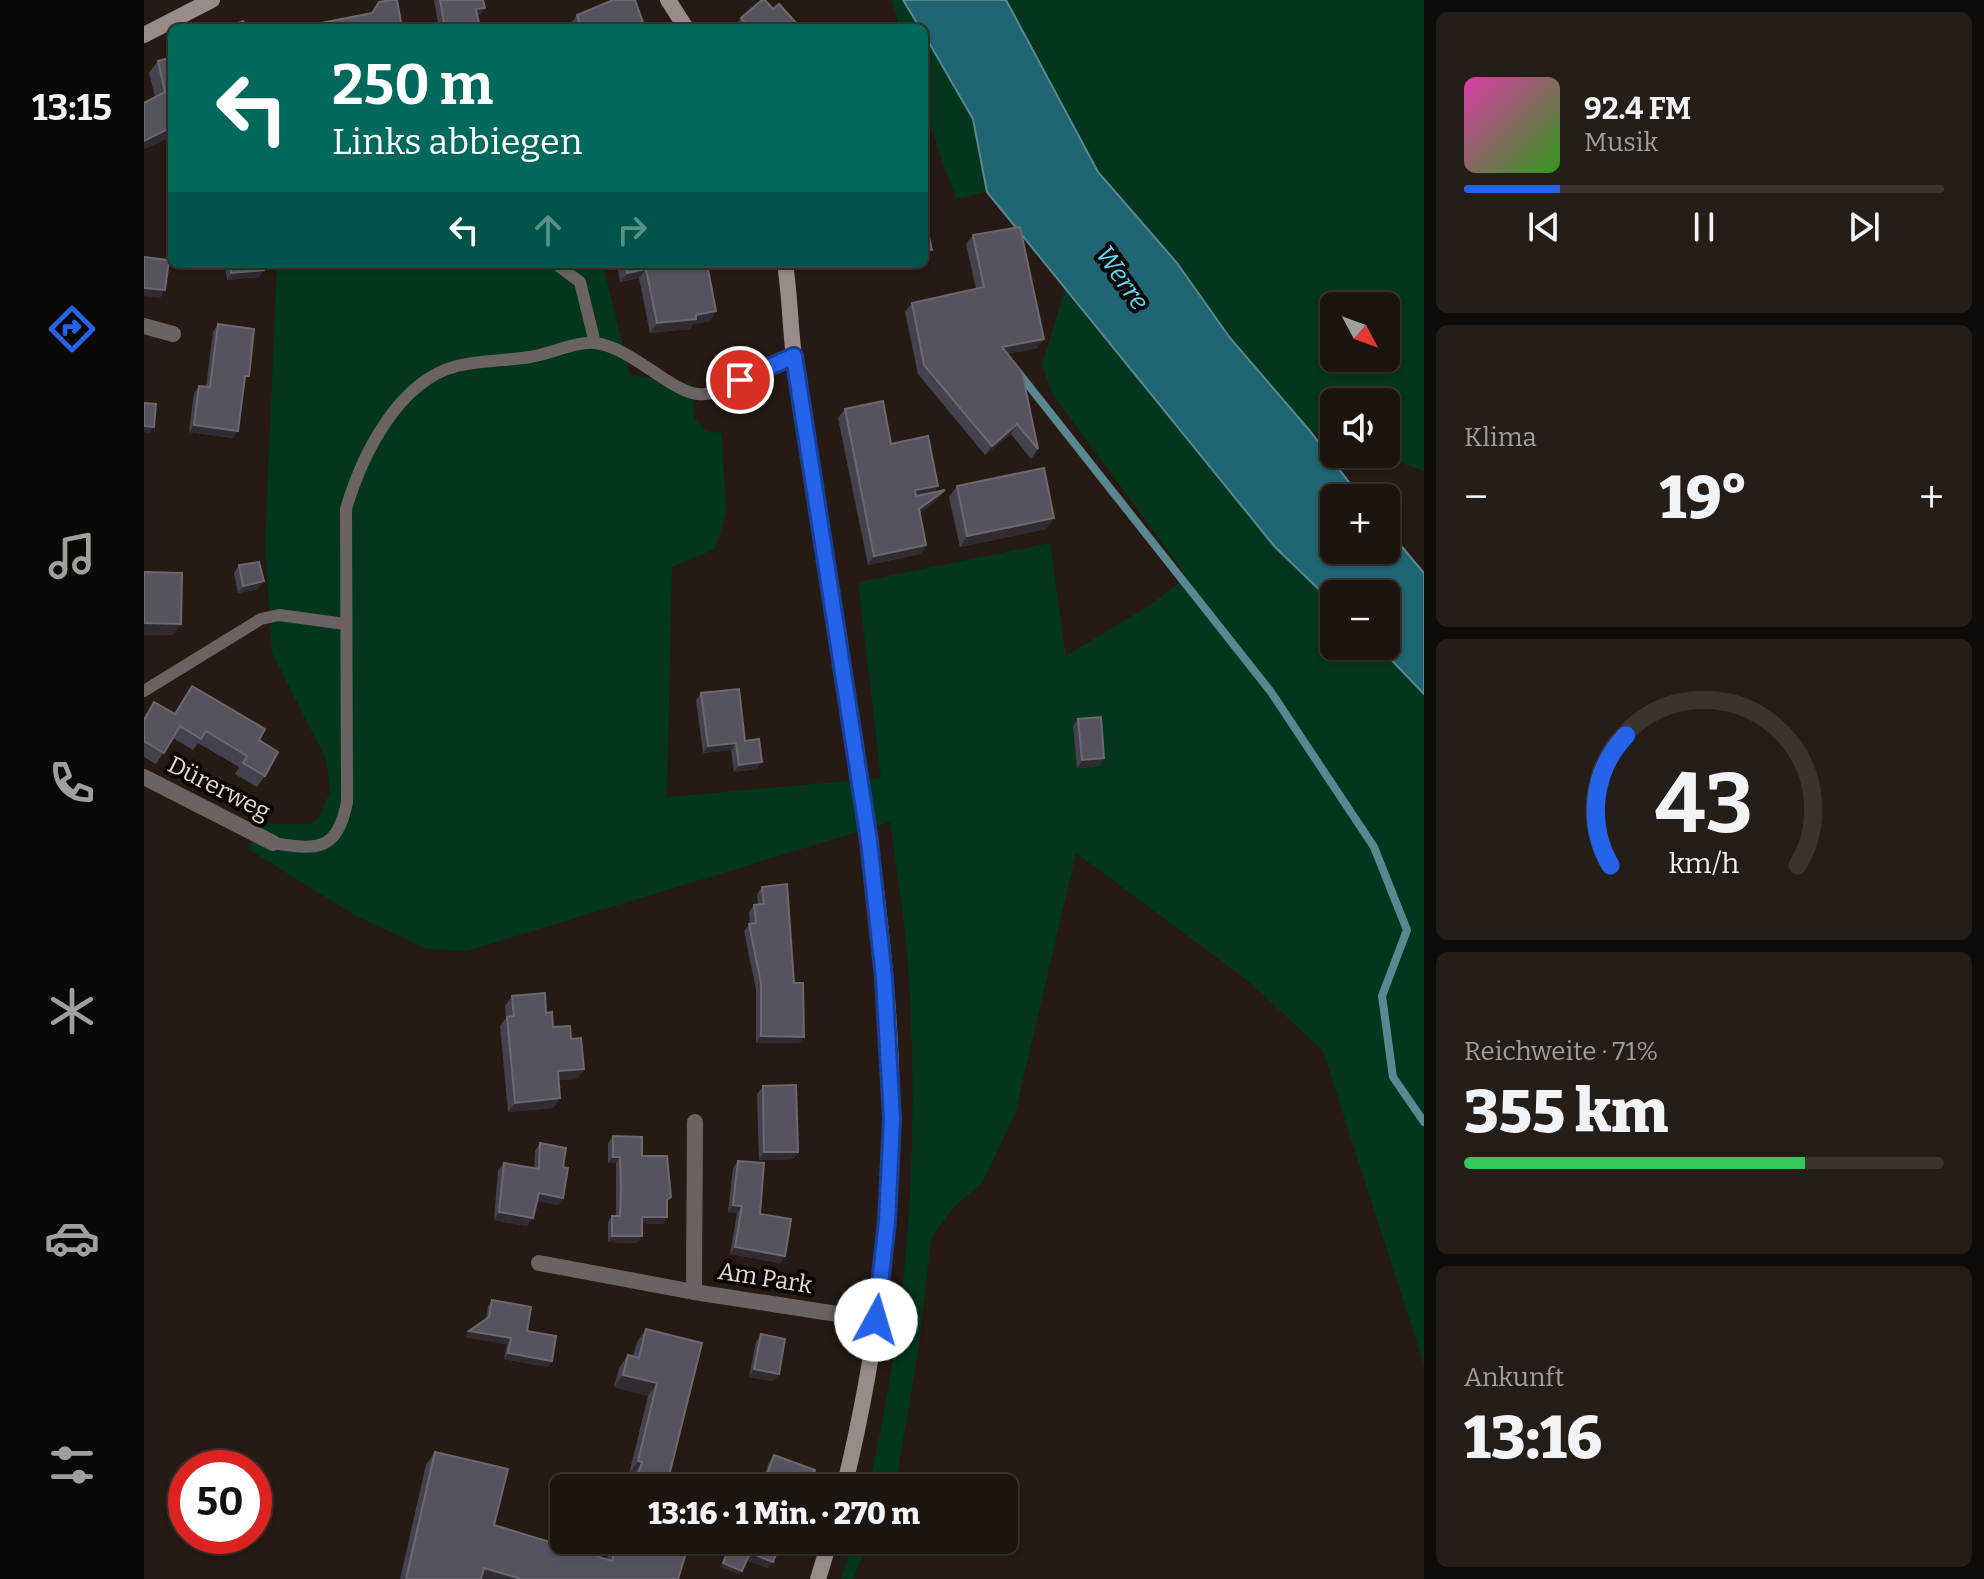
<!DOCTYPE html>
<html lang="de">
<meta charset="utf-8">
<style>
:root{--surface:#1c140e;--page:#251d17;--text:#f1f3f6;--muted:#a09e9e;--line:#3a332e;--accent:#2563eb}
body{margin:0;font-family:Bitter,serif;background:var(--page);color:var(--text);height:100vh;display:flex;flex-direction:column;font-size:30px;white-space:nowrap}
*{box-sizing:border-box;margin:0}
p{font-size:26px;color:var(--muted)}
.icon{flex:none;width:44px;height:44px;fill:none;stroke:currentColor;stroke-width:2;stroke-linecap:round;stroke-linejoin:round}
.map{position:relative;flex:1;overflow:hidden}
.panel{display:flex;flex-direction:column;gap:12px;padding:12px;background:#0f0b08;width:560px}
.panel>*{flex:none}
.top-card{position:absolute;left:24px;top:24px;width:760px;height:244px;border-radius:12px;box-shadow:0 2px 6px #0004,0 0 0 2px var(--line);background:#00695c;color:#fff;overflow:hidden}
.needle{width:52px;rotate:131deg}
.tools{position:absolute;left:1176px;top:292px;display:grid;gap:16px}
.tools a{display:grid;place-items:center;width:80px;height:80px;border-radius:12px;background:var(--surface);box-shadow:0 2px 6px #0004,0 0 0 2px var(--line);font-size:40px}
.speed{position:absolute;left:24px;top:1450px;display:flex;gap:16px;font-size:40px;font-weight:700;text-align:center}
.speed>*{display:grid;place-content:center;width:104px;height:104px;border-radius:50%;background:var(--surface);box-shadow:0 2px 6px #0004,0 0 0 2px var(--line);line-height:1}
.speed .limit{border:12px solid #d22;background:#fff;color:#111}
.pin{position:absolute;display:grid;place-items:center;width:68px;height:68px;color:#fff;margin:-34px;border:4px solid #fff;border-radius:50%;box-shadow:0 2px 8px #0007}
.me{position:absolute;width:88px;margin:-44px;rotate:6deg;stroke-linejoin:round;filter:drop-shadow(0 0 6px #0008)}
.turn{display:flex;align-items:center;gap:28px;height:168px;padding:0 32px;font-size:36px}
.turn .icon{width:104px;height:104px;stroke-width:2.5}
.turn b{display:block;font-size:56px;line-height:68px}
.lanes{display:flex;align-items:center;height:76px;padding:0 32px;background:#0003;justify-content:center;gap:40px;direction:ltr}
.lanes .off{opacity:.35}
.big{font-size:60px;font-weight:800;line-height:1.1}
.panel .tile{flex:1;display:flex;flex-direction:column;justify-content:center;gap:12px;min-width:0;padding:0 28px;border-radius:12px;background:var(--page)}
.panel .dial{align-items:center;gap:0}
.dial svg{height:208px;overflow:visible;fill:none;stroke:var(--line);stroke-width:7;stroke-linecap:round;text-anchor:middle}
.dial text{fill:var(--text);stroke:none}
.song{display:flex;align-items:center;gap:24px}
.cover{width:96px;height:96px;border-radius:12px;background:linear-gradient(135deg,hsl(320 70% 55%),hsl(110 70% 35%))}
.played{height:8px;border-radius:4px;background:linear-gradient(90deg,var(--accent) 20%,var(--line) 20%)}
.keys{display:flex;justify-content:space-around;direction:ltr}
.heat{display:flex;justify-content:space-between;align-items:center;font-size:44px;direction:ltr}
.charge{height:12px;border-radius:6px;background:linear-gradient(90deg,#34c759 71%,var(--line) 0)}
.trip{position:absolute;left:406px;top:1474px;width:468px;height:80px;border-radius:12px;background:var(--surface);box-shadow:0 2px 6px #0004,0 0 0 2px var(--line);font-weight:800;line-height:80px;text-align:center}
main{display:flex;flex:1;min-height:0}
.tab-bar{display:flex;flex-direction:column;width:144px;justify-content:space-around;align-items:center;background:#0b0806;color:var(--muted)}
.tab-bar .icon{width:56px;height:56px}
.tab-bar .active{color:var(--accent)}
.tab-bar b{font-size:36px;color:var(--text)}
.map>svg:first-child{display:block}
.green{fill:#02371d;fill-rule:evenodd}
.water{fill:#1f6574;stroke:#5a8891;stroke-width:2}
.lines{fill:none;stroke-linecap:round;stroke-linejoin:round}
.stream{stroke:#5a8891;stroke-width:8}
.lane{stroke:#6b6362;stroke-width:12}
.street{stroke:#6b6362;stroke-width:16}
.secondary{stroke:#988b89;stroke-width:16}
.wall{fill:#45424f}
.shaded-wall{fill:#312b31}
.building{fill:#56535e;stroke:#6c6870;stroke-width:2}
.route-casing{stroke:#184099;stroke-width:20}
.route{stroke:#2563eb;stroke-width:14}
.labels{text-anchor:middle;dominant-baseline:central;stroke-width:8;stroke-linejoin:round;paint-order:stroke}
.street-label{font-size:24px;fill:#e4dbd6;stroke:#0b0604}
.water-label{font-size:26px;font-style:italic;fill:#5adbf9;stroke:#0b0604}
</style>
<main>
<nav class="tab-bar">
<b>13:15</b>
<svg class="icon active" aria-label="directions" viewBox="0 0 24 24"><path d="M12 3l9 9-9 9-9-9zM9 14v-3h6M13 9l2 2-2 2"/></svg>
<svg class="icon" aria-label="music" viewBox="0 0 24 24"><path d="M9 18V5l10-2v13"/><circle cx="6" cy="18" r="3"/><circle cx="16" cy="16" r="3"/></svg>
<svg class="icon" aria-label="phone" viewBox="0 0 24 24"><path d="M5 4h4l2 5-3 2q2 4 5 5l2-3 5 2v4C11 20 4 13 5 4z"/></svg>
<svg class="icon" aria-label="climate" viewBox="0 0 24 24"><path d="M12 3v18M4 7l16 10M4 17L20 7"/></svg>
<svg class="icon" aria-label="car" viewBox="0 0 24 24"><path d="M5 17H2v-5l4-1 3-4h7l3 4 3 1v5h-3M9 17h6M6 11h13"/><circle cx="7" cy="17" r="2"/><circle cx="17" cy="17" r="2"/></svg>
<svg class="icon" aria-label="filters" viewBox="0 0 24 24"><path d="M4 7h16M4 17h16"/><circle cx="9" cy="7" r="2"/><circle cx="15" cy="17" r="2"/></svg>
</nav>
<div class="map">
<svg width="1280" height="1579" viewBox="0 0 1280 1579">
<rect width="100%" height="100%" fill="#261a13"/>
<!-- green -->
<g class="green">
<polygon points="748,0 759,0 776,28 756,28"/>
<path d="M 862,0 L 1280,0 L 1280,471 L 1232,454 L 1242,454 L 1242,402 L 1190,402 L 1190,439 L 1166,431 L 1086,339 L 1033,263 L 954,172 ZM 1190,306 L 1242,306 L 1242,358 L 1190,358 Z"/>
<polygon points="780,34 829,119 843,192 812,199 780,109"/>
<path d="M 133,264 L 459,264 L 486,375 L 547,383 L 550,417 L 562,431 L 578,433 L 582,514 L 571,549 L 528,567 L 523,797 L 737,778 L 714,582 L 906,543 L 922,656 L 1006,605 L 1043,577 L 908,393 L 898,365 L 921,289 L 1131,547 L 1190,604 L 1190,646 L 1234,646 L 1280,694 L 1280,1365 L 1179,1051 L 1103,980 L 932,853 L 871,1114 L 838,1183 L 808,1209 L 787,1239 L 775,1346 L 754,1470 L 747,1488 L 724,1488 C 764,1321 775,1151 765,980 C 762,927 753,874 746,822 L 323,951 L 283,949 L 212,916 L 104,849 L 116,824 L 166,824 L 176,816 L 186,791 L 182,759 L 128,653 L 121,543 Z"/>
<polygon points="710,1540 725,1540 709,1579 697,1579"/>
</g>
<!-- water -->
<polygon class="water" points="759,0 862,0 954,172 1033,263 1086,338 1166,431 1217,498 1190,498 1190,550 1242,550 1242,528 1280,573 1280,694 1234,646 1242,646 1242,594 1190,594 1190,604 1131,547 843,192 829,119 780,34 780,28 776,28"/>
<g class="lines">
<!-- stream -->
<polyline class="stream" points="874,372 1127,692 1230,847 1263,930 1238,996 1249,1077 1280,1122"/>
<!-- lane -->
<g class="lane">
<polyline points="416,267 436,282 451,343"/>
<polyline points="0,691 117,619 135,615 201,624"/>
<path d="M 129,843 C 173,850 193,852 203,802 L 202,509 C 218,455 254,381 313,366 C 337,360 362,361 386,357 C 406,354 432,341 451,343 C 487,347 527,392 554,394 C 586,397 619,364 650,356"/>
</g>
<!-- street -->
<g class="street">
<polyline points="0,326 29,334"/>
<polyline points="0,777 129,843"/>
<polyline points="395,1263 550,1292 732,1320"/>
<polyline points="550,1292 551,1122"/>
</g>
<!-- secondary -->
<g class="secondary">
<polyline points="524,0 542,28"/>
<polyline points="0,35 68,0"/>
<path d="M 641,264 C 646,295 646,326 650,357 C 658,426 671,496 682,565 C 710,748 748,934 748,1120 C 747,1243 729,1368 700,1488"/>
<polyline points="674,1579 686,1540"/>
</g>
</g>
<!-- wall -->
<g class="wall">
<polygon points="290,0 339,0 341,8 336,15 333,15 336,28 295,28"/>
<polygon points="629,9 653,24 650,28 594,28 592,25 597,18"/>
<polygon points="433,15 501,28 430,28 428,22"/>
<polygon points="28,57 28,136 0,149 11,97 5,73 14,61"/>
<polygon points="829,235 900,339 893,348 863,354 894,449 887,459 867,434 841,455 774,374 761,312 768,303 832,289 822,244"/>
<polygon points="81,264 119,264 115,277 83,280"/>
<polygon points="473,264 563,264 572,311 566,321 549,324 546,329 506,333 495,278 476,282"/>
<polygon points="74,324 89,438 45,432 50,393 55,386 62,387 69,332"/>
<polygon points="701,409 747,444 794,486 789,493 801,490 794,499 776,513 782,545 776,554 724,565 694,418"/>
<polygon points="813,486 910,518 902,529 816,547 805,497"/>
<polygon points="95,565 114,589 94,593 90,573"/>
<polygon points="48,686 115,740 121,776 113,787 91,774 95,767 54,743 49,750 29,738 12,764 0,757 0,718 10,702 30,714"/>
<polygon points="557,693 601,741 613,769 590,772 587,750 559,753 552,700"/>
<polygon points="934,719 960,758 955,766 933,768 929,726"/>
<polygon points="618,887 655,1043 612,1043 612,990 600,931 606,924 605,912 610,905 614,904 613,894"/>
<polygon points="368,996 402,1013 409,1027 427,1039 440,1069 433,1079 415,1080 416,1098 409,1108 364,1112 356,1026 362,1018 361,1006"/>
<polygon points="619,1086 654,1152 649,1159 615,1160 613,1094"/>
<polygon points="469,1136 498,1156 527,1197 523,1202 519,1224 498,1223 493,1243 464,1242 464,1222 468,1216 472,1216 472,1163 464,1163 464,1143"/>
<polygon points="396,1143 419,1167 414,1205 393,1201 383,1226 350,1220 354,1170 360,1163 390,1168 391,1151"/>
<polygon points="594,1161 616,1214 641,1256 636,1263 586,1254 593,1213 584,1212 589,1168"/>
<polygon points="348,1300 383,1331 408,1361 404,1367 360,1359 363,1344 321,1337 325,1331 342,1320 344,1306"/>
<polygon points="502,1329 558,1343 522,1488 485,1488 489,1475 485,1474 504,1396 470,1387 475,1368 484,1355 489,1356 493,1342"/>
<polygon points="617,1334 635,1374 629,1381 605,1377 612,1342"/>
<polygon points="291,1452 350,1525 463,1559 469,1540 546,1540 534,1579 256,1579 282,1465"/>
<polygon points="630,1455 664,1488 616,1488 625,1462"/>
<polygon points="613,1540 638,1540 624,1568 604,1561"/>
</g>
<!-- shaded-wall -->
<g class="shaded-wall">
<polygon points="341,8 336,15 328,16 332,9"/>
<polygon points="28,127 28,136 0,149 0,141"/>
<polygon points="788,250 783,256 780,257 780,251"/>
<polygon points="342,264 356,264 340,267"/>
<polygon points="502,269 495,278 476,282 483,273"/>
<polygon points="120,270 115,277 83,280 87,273"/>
<polygon points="0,288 21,290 16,298 0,296"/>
<polygon points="572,311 566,321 549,324 546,329 506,333 513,323"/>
<polygon points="900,339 893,348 851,356 858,347"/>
<polygon points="873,424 867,434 841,455 848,446"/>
<polygon points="50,425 94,431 89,438 45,432"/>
<polygon points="0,426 10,427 5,433 0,432"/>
<polygon points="794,486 788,495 765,499 771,490"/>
<polygon points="801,490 794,499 769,518 775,509"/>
<polygon points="910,518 902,529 816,547 823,536"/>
<polygon points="782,545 776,554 724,565 730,556"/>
<polygon points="120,581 114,589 94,593 99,586"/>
<polygon points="0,623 37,624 29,635 0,635"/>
<polygon points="592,743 587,750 559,753 564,746"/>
<polygon points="960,758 955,766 933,768 938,760"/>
<polygon points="618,762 613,769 590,772 595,765"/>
<polygon points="617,1036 660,1037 655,1043 612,1043"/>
<polygon points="440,1069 433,1079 407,1081 414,1071"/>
<polygon points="416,1098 409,1108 364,1112 371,1103"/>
<polygon points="620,1152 654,1152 649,1159 615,1160"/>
<polygon points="469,1157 476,1157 472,1163 464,1163"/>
<polygon points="395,1193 419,1198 414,1205 389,1201"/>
<polygon points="589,1205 598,1206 593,1213 584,1212"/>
<polygon points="355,1212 389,1218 383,1226 350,1220"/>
<polygon points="498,1217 523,1217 519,1224 493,1223"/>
<polygon points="468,1236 498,1236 493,1243 464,1242"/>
<polygon points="591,1247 641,1256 636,1263 586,1254"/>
<polygon points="325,1331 367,1338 363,1344 321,1337"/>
<polygon points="364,1353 408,1361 404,1367 360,1359"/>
<polygon points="610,1369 635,1374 629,1381 605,1377"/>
<polygon points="479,1375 513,1383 504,1396 470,1387"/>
<polygon points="494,1461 498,1462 489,1475 485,1474"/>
<polygon points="609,1554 629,1562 624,1568 604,1561"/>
<polygon points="579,1563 598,1571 596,1575 576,1567"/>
<polygon points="340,1568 377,1579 332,1579"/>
</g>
<!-- building -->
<g class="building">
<polygon points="246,0 253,0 258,28 157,28 162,26 228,13 235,2"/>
<polygon points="296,0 339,0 341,8 332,9 336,28 301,28"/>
<polygon points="469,0 491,0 501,28 437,28 433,15"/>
<polygon points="618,0 621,0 629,9 635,4 653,24 649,28 605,28 597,18"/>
<polygon points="99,21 102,28 83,28"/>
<polygon points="28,57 28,127 0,141 0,103 21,92 14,61"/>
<polygon points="780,215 788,250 780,251"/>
<polygon points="876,227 900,339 858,347 878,372 894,449 873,424 848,446 780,365 768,303 840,287 829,235"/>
<polygon points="0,257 25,260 21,290 0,288"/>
<polygon points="86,264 119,264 120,270 87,273"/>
<polygon points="481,264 563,264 572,311 552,315 552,319 513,323 502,269 483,273"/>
<polygon points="74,324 110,329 105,376 101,376 94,431 50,425 55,386 66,387"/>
<polygon points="739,401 747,444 784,436 794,486 771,490 772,496 801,490 775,509 782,545 730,556 701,409"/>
<polygon points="0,403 12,404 10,427 0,426"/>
<polygon points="900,468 910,518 823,536 813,486"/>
<polygon points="115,562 120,581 99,586 95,565"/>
<polygon points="0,572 38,573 37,624 0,623"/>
<polygon points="48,686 121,729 115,740 134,752 121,776 99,763 103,756 62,731 57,739 36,726 20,753 0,741 0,720 10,702 31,714"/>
<polygon points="595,689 601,741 615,739 618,762 595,765 592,743 564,746 557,693"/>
<polygon points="957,717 960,758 938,760 934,719"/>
<polygon points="643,884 650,983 659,983 660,1037 617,1036 617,983 605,924 612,923 610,905 620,904 618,887"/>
<polygon points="401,993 402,1013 408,1012 409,1027 426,1026 427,1039 437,1038 440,1069 414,1071 416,1098 371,1103 363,1017 370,1016 368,996"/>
<polygon points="652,1085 654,1152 620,1152 619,1086"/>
<polygon points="469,1136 498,1137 498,1156 523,1156 527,1197 523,1200 523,1217 498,1217 498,1236 468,1236 468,1216 476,1216 477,1186 476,1157 469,1157"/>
<polygon points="396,1143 422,1148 419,1167 424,1168 419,1198 395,1193 389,1218 355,1212 360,1163 395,1169"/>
<polygon points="594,1161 620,1163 616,1214 647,1219 641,1256 591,1247 598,1206 589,1205"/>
<polygon points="348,1300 387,1307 383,1331 412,1336 408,1361 364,1353 367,1338 325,1331 345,1317"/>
<polygon points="502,1329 558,1343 522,1488 490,1488 498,1462 494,1461 513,1383 479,1375 484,1355 495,1358"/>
<polygon points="617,1334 641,1339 635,1374 610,1369"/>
<polygon points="291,1452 364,1469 350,1525 468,1561 474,1540 546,1540 534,1579 377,1579 340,1568 337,1579 262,1579"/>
<polygon points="630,1455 671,1470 664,1488 618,1488"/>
<polygon points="615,1540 638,1540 629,1562 609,1554"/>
<polygon points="586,1545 606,1553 598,1571 579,1563"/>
</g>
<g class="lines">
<defs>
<polyline id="route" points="596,380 650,356 725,841 740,978 748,1119 743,1221 732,1320"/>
</defs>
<!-- route casing -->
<use href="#route" class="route-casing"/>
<!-- route -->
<use href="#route" class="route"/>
</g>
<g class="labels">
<!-- street labels -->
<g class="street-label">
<text transform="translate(75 788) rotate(27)">Dürerweg</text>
<text transform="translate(621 1278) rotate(9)">Am Park</text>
</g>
<!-- water labels -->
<g class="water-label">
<text transform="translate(978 278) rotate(55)">Werre</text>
</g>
</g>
</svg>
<div class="tools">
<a><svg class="needle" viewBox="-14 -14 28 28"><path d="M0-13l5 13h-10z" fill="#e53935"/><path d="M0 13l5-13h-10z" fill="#a09e9e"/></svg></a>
<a><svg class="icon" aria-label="sound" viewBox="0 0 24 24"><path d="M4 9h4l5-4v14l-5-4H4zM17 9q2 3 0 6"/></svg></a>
<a>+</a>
<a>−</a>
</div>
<div class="speed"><div class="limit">50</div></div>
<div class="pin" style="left:596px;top:380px;background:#d93025"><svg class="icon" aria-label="arrive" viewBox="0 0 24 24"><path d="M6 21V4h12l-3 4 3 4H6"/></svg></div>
<svg class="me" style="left:732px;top:1320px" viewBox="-20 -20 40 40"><circle r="19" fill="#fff"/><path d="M0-13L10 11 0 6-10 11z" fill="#2563eb"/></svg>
<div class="trip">13:16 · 1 Min. · 270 m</div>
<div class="top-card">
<div class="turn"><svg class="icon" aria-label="left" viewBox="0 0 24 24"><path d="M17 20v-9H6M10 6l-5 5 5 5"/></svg><div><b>250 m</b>Links abbiegen</div></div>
<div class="lanes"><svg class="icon" aria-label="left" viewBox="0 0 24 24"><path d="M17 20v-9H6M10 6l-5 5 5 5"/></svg><svg class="icon off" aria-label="ahead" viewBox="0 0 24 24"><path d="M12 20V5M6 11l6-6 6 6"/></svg><svg class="icon off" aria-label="right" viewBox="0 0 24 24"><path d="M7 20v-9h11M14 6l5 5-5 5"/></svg></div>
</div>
</div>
<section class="panel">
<div class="tile">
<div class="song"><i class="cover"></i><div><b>92.4 FM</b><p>Musik</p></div></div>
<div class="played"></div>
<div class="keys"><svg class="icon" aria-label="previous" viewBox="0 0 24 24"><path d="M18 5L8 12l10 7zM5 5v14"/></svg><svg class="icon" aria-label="pause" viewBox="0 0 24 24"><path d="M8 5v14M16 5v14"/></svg><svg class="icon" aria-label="next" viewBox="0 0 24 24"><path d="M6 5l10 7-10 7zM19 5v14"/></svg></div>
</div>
<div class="tile"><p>Klima</p>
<div class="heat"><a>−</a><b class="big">19°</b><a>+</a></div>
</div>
<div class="tile dial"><svg viewBox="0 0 100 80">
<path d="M14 69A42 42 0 1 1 86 69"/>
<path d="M14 69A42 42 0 0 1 20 19" stroke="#2563eb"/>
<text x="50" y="56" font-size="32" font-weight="700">43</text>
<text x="50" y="72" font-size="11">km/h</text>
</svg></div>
<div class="tile"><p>Reichweite · 71%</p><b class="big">355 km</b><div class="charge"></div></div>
<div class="tile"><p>Ankunft</p><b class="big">13:16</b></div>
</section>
</main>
